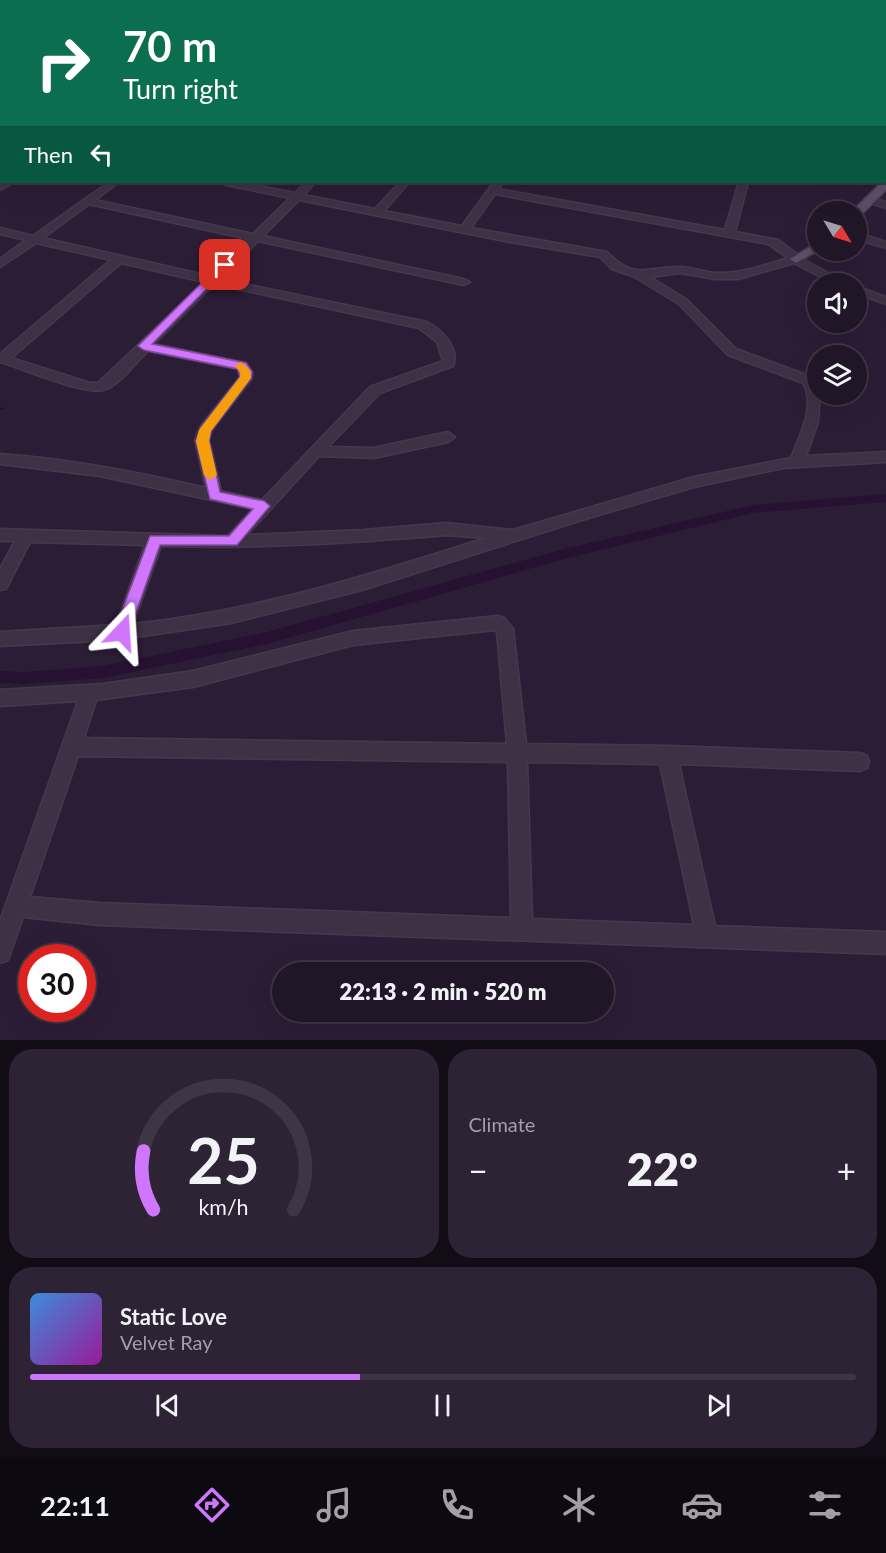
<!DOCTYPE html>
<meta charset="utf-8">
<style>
:root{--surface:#211628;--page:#2d2334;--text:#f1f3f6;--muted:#a29fa8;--line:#3e3545;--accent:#cf76fd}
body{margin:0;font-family:Lato,sans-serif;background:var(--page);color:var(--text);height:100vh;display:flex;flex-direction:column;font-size:22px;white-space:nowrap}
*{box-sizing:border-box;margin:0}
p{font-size:20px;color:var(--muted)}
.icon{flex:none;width:33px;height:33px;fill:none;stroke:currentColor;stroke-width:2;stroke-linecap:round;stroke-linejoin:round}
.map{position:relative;height:1040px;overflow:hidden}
.details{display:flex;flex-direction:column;gap:9px;padding:9px;background:#120c16;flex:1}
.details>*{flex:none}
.guide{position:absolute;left:0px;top:0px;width:886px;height:183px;box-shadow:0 6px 24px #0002,0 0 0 2px var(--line);background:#0b6e4f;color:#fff;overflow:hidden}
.needle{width:39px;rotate:128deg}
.fabs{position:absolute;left:807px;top:201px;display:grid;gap:12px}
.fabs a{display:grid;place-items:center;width:60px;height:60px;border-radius:50%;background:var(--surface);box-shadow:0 6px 24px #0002,0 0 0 2px var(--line);font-size:30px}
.speed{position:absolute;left:18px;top:944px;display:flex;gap:12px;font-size:30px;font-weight:700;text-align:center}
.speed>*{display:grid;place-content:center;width:78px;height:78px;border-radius:50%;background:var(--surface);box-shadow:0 6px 24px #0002,0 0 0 2px var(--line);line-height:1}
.speed .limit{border:9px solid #d22;background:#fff;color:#111}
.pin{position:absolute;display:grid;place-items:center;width:51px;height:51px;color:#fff;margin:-26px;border-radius:12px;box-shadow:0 3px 9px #0006}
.me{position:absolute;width:66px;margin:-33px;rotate:20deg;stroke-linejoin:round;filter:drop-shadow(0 0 4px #0008)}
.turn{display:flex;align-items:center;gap:21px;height:126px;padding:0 24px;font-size:27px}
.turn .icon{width:78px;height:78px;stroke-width:2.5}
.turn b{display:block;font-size:42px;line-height:51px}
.then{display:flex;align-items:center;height:57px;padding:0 24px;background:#0003;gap:12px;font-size:22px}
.big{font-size:45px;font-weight:800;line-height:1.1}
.details .tile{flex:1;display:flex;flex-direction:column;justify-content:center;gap:9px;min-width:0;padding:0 21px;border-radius:24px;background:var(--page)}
.details .dial{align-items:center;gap:0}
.dial svg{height:156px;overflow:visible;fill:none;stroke:var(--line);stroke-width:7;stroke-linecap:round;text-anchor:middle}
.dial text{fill:var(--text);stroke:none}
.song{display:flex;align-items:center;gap:18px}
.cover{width:72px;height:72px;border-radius:9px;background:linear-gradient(135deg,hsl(210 70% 55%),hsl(300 70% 35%))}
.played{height:6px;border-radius:3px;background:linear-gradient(90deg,var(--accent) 40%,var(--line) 40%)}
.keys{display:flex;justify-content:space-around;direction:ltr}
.heat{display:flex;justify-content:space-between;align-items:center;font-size:33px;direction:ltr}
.details .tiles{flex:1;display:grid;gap:9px;grid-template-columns:1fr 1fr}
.tile:last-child{grid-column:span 2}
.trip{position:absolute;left:272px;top:962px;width:342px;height:60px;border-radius:30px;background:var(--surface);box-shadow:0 6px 24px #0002,0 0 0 2px var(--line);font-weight:800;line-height:60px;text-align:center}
.tabs{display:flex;height:96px;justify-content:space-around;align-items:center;background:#0d0910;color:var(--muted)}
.tabs .icon{width:42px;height:42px}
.tabs .on{color:var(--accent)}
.tabs b{font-size:27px;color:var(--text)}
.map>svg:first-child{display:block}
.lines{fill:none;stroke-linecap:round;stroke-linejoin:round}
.stream{stroke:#271133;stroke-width:2}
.canal{fill:#271133;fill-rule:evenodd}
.minor-casing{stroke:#45384d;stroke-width:3}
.major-casing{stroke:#45384d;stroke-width:3}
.minor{fill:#3e3146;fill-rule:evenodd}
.major{fill:#5e4e67;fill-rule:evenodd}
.route{fill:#cf76fd;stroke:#874da4;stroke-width:1.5}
.slow{fill:#f59e0b}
</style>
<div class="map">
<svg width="886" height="1040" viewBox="0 0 886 1040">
<rect width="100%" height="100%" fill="#2c1d36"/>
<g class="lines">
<!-- stream -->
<polyline class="stream" points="0,408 4,409"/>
<!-- canal -->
<polygon class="canal" points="886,494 886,502 753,513 564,559 267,644 103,678 25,684 0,683 0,671 25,672 103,666 267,632 564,549 753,505"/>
<defs>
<g id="minor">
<polygon points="108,0 125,2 109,2"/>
<polygon points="162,0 169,0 160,2"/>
<polygon points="228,0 235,0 226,2"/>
<polygon points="364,0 379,2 365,2"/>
<polygon points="410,0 417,0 409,2"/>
<polygon points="477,0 491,2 478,2"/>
<polygon points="550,0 557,0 549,2"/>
<polygon points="606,0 622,2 607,2"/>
<polygon points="754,0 771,2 755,2"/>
<polygon points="786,0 792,0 785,2"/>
<polygon points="847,0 853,0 846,2"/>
<rect x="885" y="16" width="1" height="4"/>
<rect x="0" y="42" width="2" height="4"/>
<rect x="0" y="86" width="2" height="4"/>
<rect x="885" y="90" width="1" height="4"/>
<rect x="885" y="108" width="1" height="6"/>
<polygon points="2,133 2,139 0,140 0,134"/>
<polygon points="3,182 14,182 0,190 0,183"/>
<path d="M 109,182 L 119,182 L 95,200 L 253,234 L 290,198 L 226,185 L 222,182 L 238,182 L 295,193 L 306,182 L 315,182 L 304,195 L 375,209 L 400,182 L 409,182 L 384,211 L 462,226 L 494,182 L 498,182 L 502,184 L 498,189 L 725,230 L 739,182 L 748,182 L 735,232 L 778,240 L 806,261 L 849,284 L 834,284 L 794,263 L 738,279 L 715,279 L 680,273 L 650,277 L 687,300 L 736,349 L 812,377 L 818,385 L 818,394 L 820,394 L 818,422 L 806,456 L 886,452 L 886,462 L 783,468 L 694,487 L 585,519 L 362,590 L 231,623 L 116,640 L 0,646 L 0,632 L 116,625 L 145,545 L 30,542 L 6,589 L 0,590 L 0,569 L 15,541 L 0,541 L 0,529 L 228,536 L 253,509 L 100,476 L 0,464 L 0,454 C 70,459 138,472 206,488 L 195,440 L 200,427 L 240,377 L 238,369 L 148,351 C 135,363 123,381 107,389 C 90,398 21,368 0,362 L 0,354 L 111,260 L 36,243 L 0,267 L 0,259 L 26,240 L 0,234 L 0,228 L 33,236 ZM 495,194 L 768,244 L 788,258 C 764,265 741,274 716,273 C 704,272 691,267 679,267 C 644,267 636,281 607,252 L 471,228 ZM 299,200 L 510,242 L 600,257 L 612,269 L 635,277 L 679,304 L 728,355 L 803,383 C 816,406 800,435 791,458 L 694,477 L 513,530 L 446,523 L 364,530 L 247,535 L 319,456 L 374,458 L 448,442 L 455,437 L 448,432 L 374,448 L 328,447 L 380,393 L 453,366 C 460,348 442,330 427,322 L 220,279 L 258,241 L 464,285 L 470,282 L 464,279 L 263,236 ZM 89,204 L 248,239 L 209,276 L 43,238 ZM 121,263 L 204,282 L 98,383 L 90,383 L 11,358 ZM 214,284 L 419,328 L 437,342 L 443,361 L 370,387 L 262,500 L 221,491 L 209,440 L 211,431 L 252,378 L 252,372 L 246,363 L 154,344 ZM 446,535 L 486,538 C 370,575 255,611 133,624 L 161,546 C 256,549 351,543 446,535 Z"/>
<polygon points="870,197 886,202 886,208 867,202 865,200"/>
<polygon points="856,232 886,242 886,248 856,239"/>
<polygon points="856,286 886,297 886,304 856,293"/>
<path d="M 498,616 L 504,618 L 513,629 L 526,744 L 668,746 L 860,753 L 867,756 L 869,762 L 867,768 L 860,771 L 679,764 L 715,926 L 886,932 L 886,954 L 100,925 L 23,917 L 8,960 L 0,963 L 0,921 L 78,701 L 0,706 L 0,690 L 103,684 L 193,671 L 353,631 ZM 495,630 L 497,632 L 507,744 L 84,738 L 96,700 L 193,687 L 353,645 ZM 78,756 L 508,762 L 511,918 L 100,903 L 30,897 ZM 527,762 L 660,764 L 694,925 L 532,919 Z"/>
</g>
<g id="major">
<polygon points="886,181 886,190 860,216 856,216 856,212 851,212 882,182"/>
<polygon points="818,242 818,250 819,250 796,263 790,259"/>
</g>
</defs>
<!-- minor casing -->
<use href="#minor" class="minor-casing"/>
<!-- major casing -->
<use href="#major" class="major-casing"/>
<!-- minor -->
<use href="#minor" class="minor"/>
<!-- major -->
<use href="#major" class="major"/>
</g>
<!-- route -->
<polygon class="route" points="222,263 230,265 152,344 246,363 252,372 251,378 211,431 209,441 220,492 264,501 270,506 237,545 160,545 129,632 127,636 122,638 116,636 114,632 150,536 229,536 253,509 210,499 196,441 201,427 240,377 238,369 144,350 138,346"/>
<!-- slow -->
<polygon class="slow" points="241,362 250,370 251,378 211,431 209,441 217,475 210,480 204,475 196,441 199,430 240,377 241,373 235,366"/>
</svg>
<div class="fabs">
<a><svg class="needle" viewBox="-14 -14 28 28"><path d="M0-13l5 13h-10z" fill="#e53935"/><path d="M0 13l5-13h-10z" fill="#a29fa8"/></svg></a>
<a><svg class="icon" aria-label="sound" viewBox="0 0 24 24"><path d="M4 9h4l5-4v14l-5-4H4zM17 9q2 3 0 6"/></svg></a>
<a><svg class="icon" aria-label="layers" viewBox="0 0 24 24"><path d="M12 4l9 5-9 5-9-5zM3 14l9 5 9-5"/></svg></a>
</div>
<div class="speed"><div class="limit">30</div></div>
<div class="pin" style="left:225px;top:265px;background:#d93025"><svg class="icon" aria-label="arrive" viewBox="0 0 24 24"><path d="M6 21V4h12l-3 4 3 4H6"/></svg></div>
<svg class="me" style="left:122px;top:632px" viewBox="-20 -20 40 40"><path d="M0-17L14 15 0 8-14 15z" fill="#cf76fd" stroke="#fff" stroke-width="4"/></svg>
<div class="trip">22:13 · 2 min · 520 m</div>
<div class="guide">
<div class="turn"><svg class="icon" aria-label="right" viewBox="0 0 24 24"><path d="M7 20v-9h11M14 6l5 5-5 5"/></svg><div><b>70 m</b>Turn right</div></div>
<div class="then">Then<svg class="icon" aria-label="left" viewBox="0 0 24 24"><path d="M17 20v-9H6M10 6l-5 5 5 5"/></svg></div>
</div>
</div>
<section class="details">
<div class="tiles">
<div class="tile dial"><svg viewBox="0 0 100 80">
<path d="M14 69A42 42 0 1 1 86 69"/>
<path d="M14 69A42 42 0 0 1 9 39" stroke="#cf76fd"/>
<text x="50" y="56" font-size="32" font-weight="700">25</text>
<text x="50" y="72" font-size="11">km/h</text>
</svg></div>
<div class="tile"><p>Climate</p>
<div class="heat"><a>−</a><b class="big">22°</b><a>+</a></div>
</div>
<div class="tile">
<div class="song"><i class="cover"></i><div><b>Static Love</b><p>Velvet Ray</p></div></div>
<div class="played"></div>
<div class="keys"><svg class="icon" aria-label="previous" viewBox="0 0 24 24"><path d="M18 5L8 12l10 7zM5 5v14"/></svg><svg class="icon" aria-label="pause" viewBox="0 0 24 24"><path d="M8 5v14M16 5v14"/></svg><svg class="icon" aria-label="next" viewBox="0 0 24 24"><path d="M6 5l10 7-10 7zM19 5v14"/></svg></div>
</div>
</div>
</section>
<nav class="tabs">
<b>22:11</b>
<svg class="icon on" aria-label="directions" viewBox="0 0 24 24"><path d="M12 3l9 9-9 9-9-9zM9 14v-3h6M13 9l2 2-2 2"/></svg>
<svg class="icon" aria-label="music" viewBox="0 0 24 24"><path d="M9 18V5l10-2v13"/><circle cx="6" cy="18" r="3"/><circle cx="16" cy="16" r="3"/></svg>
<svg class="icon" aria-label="phone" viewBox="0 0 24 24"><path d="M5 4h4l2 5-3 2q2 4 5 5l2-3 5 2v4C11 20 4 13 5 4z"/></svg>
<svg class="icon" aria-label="climate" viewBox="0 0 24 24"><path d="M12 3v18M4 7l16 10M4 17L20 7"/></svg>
<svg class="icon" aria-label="car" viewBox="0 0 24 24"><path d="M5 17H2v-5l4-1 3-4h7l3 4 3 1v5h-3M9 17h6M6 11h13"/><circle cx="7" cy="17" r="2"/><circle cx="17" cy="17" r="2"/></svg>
<svg class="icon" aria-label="filters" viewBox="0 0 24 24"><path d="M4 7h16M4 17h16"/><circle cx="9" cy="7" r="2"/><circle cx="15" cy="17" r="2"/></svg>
</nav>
